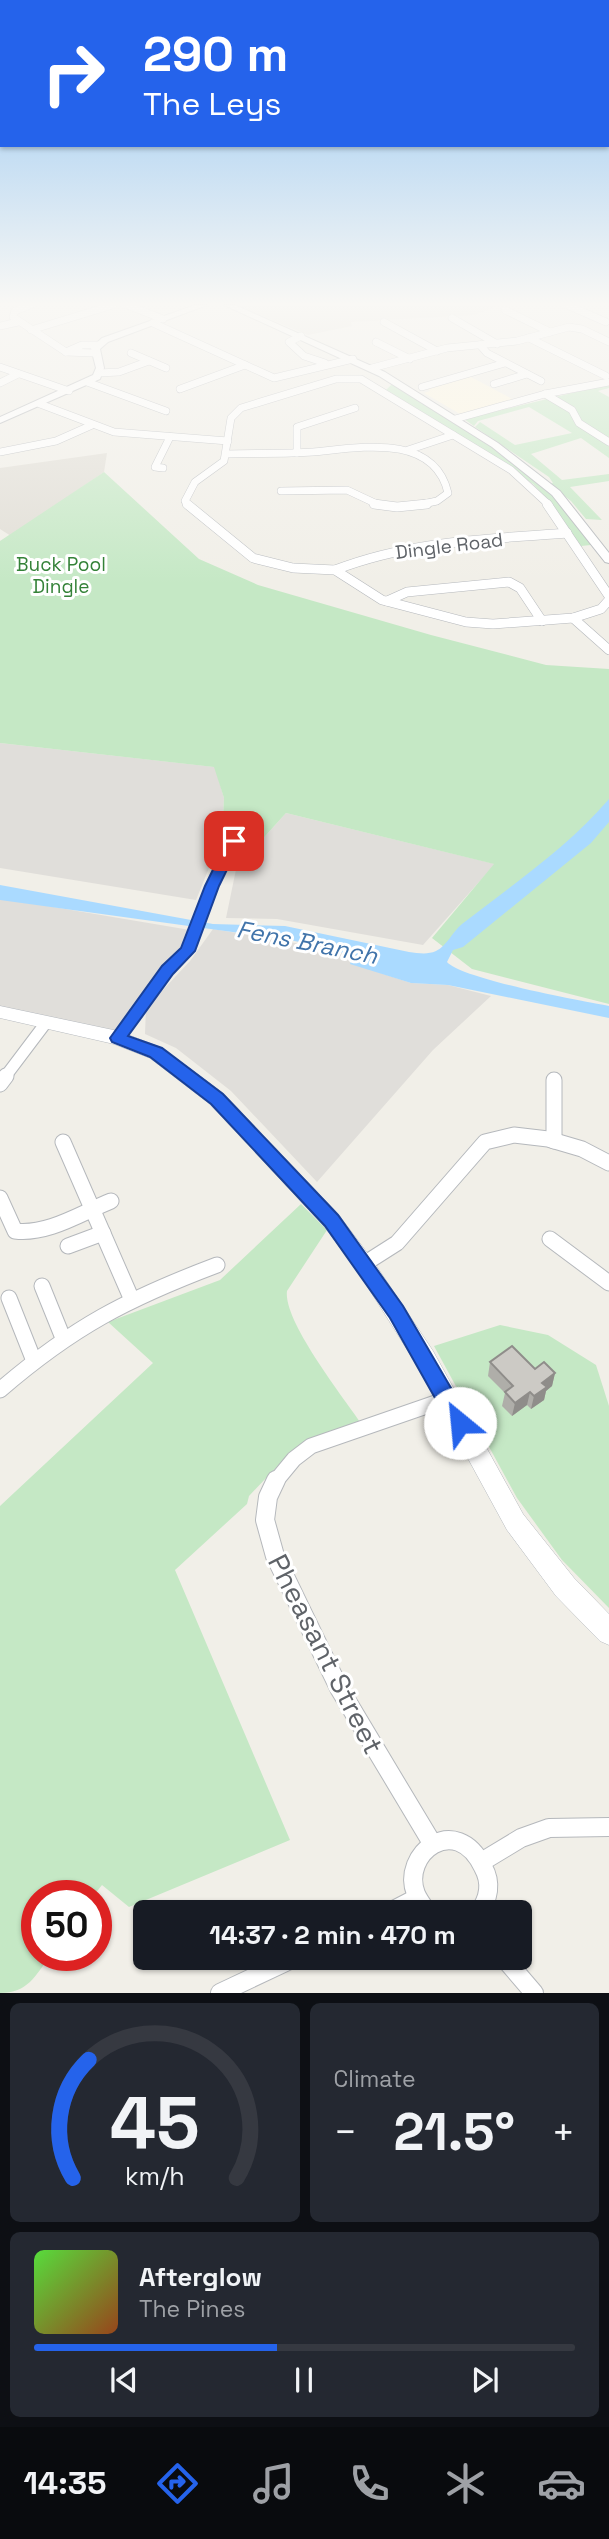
<!DOCTYPE html>
<meta charset="utf-8">
<style>
:root{--surface:#171b24;--page:#242831;--text:#f1f3f6;--muted:#9ea1a6;--line:#363941;--accent:#2563eb}
body{margin:0;font-family:"Space Grotesk",sans-serif;background:var(--page);color:var(--text);height:100vh;display:flex;flex-direction:column;font-size:26px;white-space:nowrap}
*{box-sizing:border-box;margin:0}
p{font-size:23px;color:var(--muted)}
.icon{flex:none;width:38px;height:38px;fill:none;stroke:currentColor;stroke-width:2;stroke-linecap:round;stroke-linejoin:round}
.map{position:relative;height:1993px;overflow:hidden}
.sheet{display:flex;flex-direction:column;gap:10px;padding:10px;background:#0d0f14;flex:1}
.sheet>*{flex:none}
.guide{position:absolute;left:0px;top:0px;width:609px;height:147px;box-shadow:0 2px 5px #0004;background:#2563eb;color:#fff;overflow:hidden}
.speed{position:absolute;left:21px;top:1880px;display:flex;gap:14px;font-size:35px;font-weight:700;text-align:center}
.speed>*{display:grid;place-content:center;width:91px;height:91px;border-radius:50%;background:var(--surface);box-shadow:0 2px 5px #0004;line-height:1}
.speed .limit{border:10px solid #d22;background:#fff;color:#111}
.pin{position:absolute;display:grid;place-items:center;width:60px;height:60px;color:#fff;margin:-30px;border-radius:14px;box-shadow:0 4px 10px #0006}
.me{position:absolute;width:77px;margin:-38px;rotate:332deg;stroke-linejoin:round;filter:drop-shadow(0 0 5px #0008)}
.turn{display:flex;align-items:center;gap:24px;height:147px;padding:0 28px;font-size:32px}
.turn .icon{width:91px;height:91px;stroke-width:2.5}
.turn b{display:block;font-size:49px;line-height:60px}
.big{font-size:52px;font-weight:700;line-height:1.1}
.sheet .card{flex:1;display:flex;flex-direction:column;justify-content:center;gap:10px;min-width:0;padding:0 24px;border-radius:10px;background:var(--page)}
.sheet .dial{align-items:center;gap:0}
.dial svg{height:182px;overflow:visible;fill:none;stroke:var(--line);stroke-width:7;stroke-linecap:round;text-anchor:middle}
.dial text{fill:var(--text);stroke:none}
.song{display:flex;align-items:center;gap:21px}
.cover{width:84px;height:84px;border-radius:10px;background:linear-gradient(135deg,hsl(110 70% 55%),hsl(20 70% 35%))}
.played{height:7px;border-radius:4px;background:linear-gradient(90deg,var(--accent) 45%,var(--line) 45%)}
.keys{display:flex;justify-content:space-around;direction:ltr}
.heat{display:flex;justify-content:space-between;align-items:center;font-size:38px;direction:ltr}
.sheet .tiles{flex:1;display:grid;gap:10px;grid-template-columns:1fr 1fr}
.card:last-child{grid-column:span 2}
.trip{position:absolute;left:133px;top:1900px;width:399px;height:70px;border-radius:10px;background:var(--surface);box-shadow:0 2px 5px #0004;font-weight:700;line-height:70px;text-align:center}
.menu{display:flex;height:112px;justify-content:space-around;align-items:center;background:#090b0e;color:var(--muted)}
.menu .icon{width:49px;height:49px}
.menu .on{color:var(--accent)}
.menu b{font-size:32px;color:var(--text)}
.map>svg:first-child{display:block}
.commercial{fill:#fef7e0}
.industrial{fill:#e0deda}
.education{fill:#e1ded6}
.green{fill:#c5e8c5}
.water{fill:#aadaff}
.lines{fill:none;stroke-linecap:round;stroke-linejoin:round}
.minor-far4-casing{stroke:#b5b8bc;stroke-width:8}
.minor-far3-casing{stroke:#b5b8bc;stroke-width:10}
.minor-far2-casing{stroke:#b5b8bc;stroke-width:13}
.minor-far1-casing{stroke:#b5b8bc;stroke-width:17}
.minor-casing{stroke:#b5b8bc;stroke-width:20}
.tertiary-casing{stroke:#b5b8bc;stroke-width:2}
.secondary-casing{stroke:#b6babf;stroke-width:1}
.minor-far4{stroke:#fff;stroke-width:7}
.minor-far3{stroke:#fff;stroke-width:9}
.minor-far2{stroke:#fff;stroke-width:11}
.minor-far1{stroke:#fff;stroke-width:15}
.minor{stroke:#fff;stroke-width:18}
.tertiary{fill:#fff;fill-rule:evenodd}
.secondary{fill:#fff;fill-rule:evenodd}
.wall{fill:#afaea9}
.shaded-wall{fill:#8f8d8a}
.building{fill:#cccac5;stroke:#8f8d8a;stroke-width:2}
.route{fill:#2563eb;stroke:#184099;stroke-width:2}
.labels{text-anchor:middle;dominant-baseline:central;stroke-width:6;stroke-linejoin:round;paint-order:stroke}
.far-street-label{font-size:19px;fill:#5f6368;stroke:#fff}
.far-park-label{font-size:19px;fill:#348238;stroke:#fff}
.water-label{font-size:24px;font-style:italic;fill:#4174aa;stroke:#fff}
.near-street-label{font-size:28px;fill:#5f6368;stroke:#fff}
</style>
<div class="map">
<svg width="609" height="1993" viewBox="0 0 609 1993">
<rect width="100%" height="100%" fill="#f1efe8"/>
<!-- commercial -->
<polygon class="commercial" points="469,376 514,400 460,414 424,393 430,391 428,388"/>
<!-- industrial -->
<g class="industrial">
<polygon points="0,743 215,767 224,798 222,836 196,900 0,868"/>
<polygon points="286,813 495,864 423,945 277,919 226,918 239,855 258,844"/>
<polygon points="0,898 196,931 184,953 145,991 114,1034 0,1006"/>
<polygon points="213,929 336,950 353,958 350,963 411,983 448,985 491,996 433,1050 317,1182 231,1091 176,1048 145,1034 146,1008 190,961"/>
</g>
<!-- education -->
<g class="education">
<polygon points="236,305 501,305 474,315 351,322 352,326 308,335"/>
<polygon points="107,453 104,472 11,536 0,529 0,468"/>
</g>
<!-- green -->
<g class="green">
<polygon points="609,384 609,388 598,391 609,397 609,458 581,438 531,454 562,480 609,474 609,481 570,487 602,520 586,519 571,501 549,484 553,483 549,477 475,427 480,422 515,445 572,433 529,407 478,421 474,426 464,419"/>
<path d="M 391,385 L 398,386 C 451,420 568,486 591,545 L 581,546 L 552,505 L 533,484 L 386,390 Z"/>
<polygon points="104,472 199,559 258,585 431,635 546,665 609,669 609,1004 472,969 432,938 494,864 286,813 258,844 222,836 224,798 214,767 0,743 0,541"/>
<path d="M 301,1204 L 327,1230 L 287,1291 C 283,1321 344,1398 363,1426 L 306,1442 L 286,1457 L 249,1496 L 247,1504 L 175,1570 L 290,1840 L 129,1907 L 102,1885 L 94,1895 L 37,1895 L 37,1955 L 51,1955 C 35,1976 28,1993 0,1993 L 0,1506 L 153,1363 L 108,1322 L 220,1280 Z"/>
<polygon points="500,1325 548,1335 596,1365 609,1406 609,1608 562,1560 517,1498 434,1346"/>
</g>
<!-- water -->
<path class="water" d="M 609,799 L 609,822 L 591,843 L 463,947 L 453,950 L 447,962 C 462,979 581,1001 609,1006 L 609,1018 L 448,985 L 411,983 L 350,964 L 352,958 L 336,950 L 290,940 L 0,900 L 0,885 L 213,924 L 285,926 L 409,952 C 418,953 427,955 436,951 C 447,946 452,932 462,924 C 513,884 566,849 609,799 Z"/>
<g class="lines">
<defs>
<g id="minor-far4">
<polyline points="30,305 15,311 13,317 66,352 94,353"/>
<polyline points="127,305 163,319"/>
<polyline points="567,305 606,322"/>
<polyline points="505,310 550,332"/>
<polyline points="452,318 497,344"/>
<polyline points="384,322 437,351"/>
<polyline points="153,323 274,378 353,359"/>
<polyline points="0,326 18,322"/>
<polyline points="31,330 113,305"/>
<polyline points="301,336 289,342 304,356 325,363"/>
<polyline points="529,338 606,376"/>
<polyline points="376,342 410,359"/>
<polyline points="480,345 487,353 541,381"/>
<polyline points="66,352 82,345 98,345"/>
<polyline points="131,353 166,368"/>
<polyline points="0,367 69,391"/>
<polyline points="372,368 447,348 517,341 569,327 582,329 609,342"/>
<polyline points="99,373 119,372 149,361"/>
<polyline points="87,382 166,411"/>
<polyline points="0,383 18,374"/>
<polyline points="494,384 527,374"/>
<polyline points="422,387 505,363"/>
<polyline points="180,389 245,365"/>
<polyline points="545,394 572,410 579,423 609,442"/>
<polyline points="40,404 114,432 228,441"/>
<polyline points="455,419 545,394 609,382"/>
<polyline points="408,450 453,435"/>
<polyline points="0,452 56,441 92,425"/>
<polyline points="297,453 297,427 355,408"/>
<path d="M 227,454 C 256,453 285,454 313,452 C 357,448 434,432 448,493 L 437,501 L 418,505"/>
<polyline points="163,468 155,467 170,437"/>
<polyline points="281,491 347,490 379,505"/>
<polyline points="188,505 185,501 195,482 224,461 231,418 241,408 336,379 361,379 511,470 549,505"/>
</g>
<g id="minor-far3">
<polyline points="187,504 253,558 293,568 335,570 382,600 466,622 493,624 573,618 601,609 609,600"/>
<polyline points="374,504 397,507 427,504"/>
<polyline points="547,504 609,596"/>
<path d="M 335,570 C 410,541 488,539 567,533"/>
<polyline points="387,601 407,592 509,582 520,588 542,621"/>
<polyline points="573,618 609,650"/>
</g>
<g id="minor-far2">
<polyline points="118,1038 167,970 187,951 212,886 234,841"/>
<polyline points="5,1077 45,1024"/>
</g>
<g id="minor-far1">
<polyline points="554,1080 554,1141"/>
<polyline points="0,1084 6,1076"/>
<polyline points="63,1142 132,1300"/>
<path d="M 0,1198 L 15,1231 C 48,1235 81,1213 111,1201"/>
<polyline points="550,1239 609,1283"/>
<polyline points="68,1246 103,1233"/>
<polyline points="364,1264 397,1243 485,1142 514,1135 548,1139 582,1149 609,1163"/>
<polyline points="42,1286 63,1338"/>
<polyline points="9,1298 34,1361"/>
<path d="M 0,1390 C 73,1327 127,1299 217,1265"/>
<polyline points="275,1482 294,1459 311,1446 447,1399"/>
</g>
<g id="minor">
<polyline points="276,1480 268,1497 265,1520 275,1556 339,1688 432,1843"/>
<polyline points="483,1861 521,1838 549,1828 609,1827"/>
<polyline points="388,1913 417,1898"/>
<path d="M 428,1913 C 424,1907 419,1901 416,1894 C 400,1854 456,1811 483,1867 C 492,1883 489,1899 478,1913"/>
<polyline points="504,1958 534,1993"/>
<polyline points="220,1993 294,1958"/>
</g>
<g id="tertiary">
<polygon points="195,305 207,305 108,342 100,349 104,368 100,379 0,423 0,417 93,375 96,368 91,348 102,338"/>
<polygon points="224,305 235,305 385,372 498,443 560,491 609,553 609,563 605,562 552,495 492,447 379,376"/>
</g>
<polygon id="secondary" points="0,1006 118,1031 162,1048 224,1094 338,1214 371,1258 433,1351 523,1514 574,1578 609,1614 609,1645 600,1641 556,1596 507,1530 417,1365 357,1270 324,1226 210,1104 150,1058 114,1044 0,1018"/>
</defs>
<!-- minor-far4 casing -->
<use href="#minor-far4" class="minor-far4-casing"/>
<!-- minor-far3 casing -->
<use href="#minor-far3" class="minor-far3-casing"/>
<!-- minor-far2 casing -->
<use href="#minor-far2" class="minor-far2-casing"/>
<!-- minor-far1 casing -->
<use href="#minor-far1" class="minor-far1-casing"/>
<!-- minor casing -->
<use href="#minor" class="minor-casing"/>
<!-- tertiary casing -->
<use href="#tertiary" class="tertiary-casing"/>
<!-- secondary casing -->
<use href="#secondary" class="secondary-casing"/>
<!-- minor-far4 -->
<use href="#minor-far4" class="minor-far4"/>
<!-- minor-far3 -->
<use href="#minor-far3" class="minor-far3"/>
<!-- minor-far2 -->
<use href="#minor-far2" class="minor-far2"/>
<!-- minor-far1 -->
<use href="#minor-far1" class="minor-far1"/>
<!-- minor -->
<use href="#minor" class="minor"/>
<!-- tertiary -->
<use href="#tertiary" class="tertiary"/>
<!-- secondary -->
<use href="#secondary" class="secondary"/>
</g>
<!-- wall -->
<polygon class="wall" points="490,1362 555,1373 552,1386 546,1391 544,1400 531,1409 527,1405 512,1416 502,1406 505,1393 488,1376"/>
<!-- shaded-wall -->
<g class="shaded-wall">
<polygon points="555,1373 552,1386 546,1391 544,1400 531,1409 534,1396 542,1383"/>
<polygon points="530,1392 527,1405 512,1416 515,1403"/>
</g>
<!-- building -->
<polygon class="building" points="512,1346 535,1369 544,1362 555,1373 542,1383 547,1387 534,1396 530,1392 515,1403 505,1392 513,1386 490,1362"/>
<!-- sky -->
<linearGradient id="sky" x2="0" y2="1"><stop stop-color="#8fc3f1"/><stop offset="0.52" stop-color="#f9f8f5"/><stop offset="1" stop-color="#f9f8f5" stop-opacity="0"/></linearGradient>
<rect width="609" height="584" fill="url(#sky)"/>
<!-- route -->
<polygon class="route" points="234,837 241,841 219,886 195,951 173,974 128,1036 162,1048 223,1094 338,1215 403,1306 468,1417 471,1423 468,1430 460,1433 453,1430 390,1318 325,1226 211,1104 150,1057 112,1042 110,1038 162,966 181,948 205,886 227,841"/>
<g class="labels">
<!-- far-street labels -->
<g class="far-street-label">
<text transform="translate(449 546) rotate(-7)">Dingle Road</text>
</g>
<!-- far-park labels -->
<g class="far-park-label">
<text x="61" y="564">Buck Pool<tspan x="61" dy="22">Dingle</tspan></text>
</g>
<!-- water labels -->
<g class="water-label">
<text transform="translate(307 942) rotate(11)">Fens Branch</text>
</g>
<!-- near-street labels -->
<g class="near-street-label">
<text transform="translate(326 1654) rotate(63)">Pheasant Street</text>
</g>
</g>
</svg>
<div class="speed"><div class="limit">50</div></div>
<div class="pin" style="left:234px;top:841px;background:#d93025"><svg class="icon" aria-label="arrive" viewBox="0 0 24 24"><path d="M6 21V4h12l-3 4 3 4H6"/></svg></div>
<svg class="me" style="left:460px;top:1423px" viewBox="-20 -20 40 40"><circle r="19" fill="#fff"/><path d="M0-13L10 11 0 6-10 11z" fill="#2563eb"/></svg>
<div class="trip">14:37 · 2 min · 470 m</div>
<div class="guide">
<div class="turn"><svg class="icon" aria-label="right" viewBox="0 0 24 24"><path d="M7 20v-9h11M14 6l5 5-5 5"/></svg><div><b>290 m</b>The Leys</div></div>
</div>
</div>
<section class="sheet">
<div class="tiles">
<div class="card dial"><svg viewBox="0 0 100 80">
<path d="M14 69A42 42 0 1 1 86 69"/>
<path d="M14 69A42 42 0 0 1 21 17" stroke="#2563eb"/>
<text x="50" y="56" font-size="32" font-weight="700">45</text>
<text x="50" y="72" font-size="11">km/h</text>
</svg></div>
<div class="card"><p>Climate</p>
<div class="heat"><a>−</a><b class="big">21.5°</b><a>+</a></div>
</div>
<div class="card">
<div class="song"><i class="cover"></i><div><b>Afterglow</b><p>The Pines</p></div></div>
<div class="played"></div>
<div class="keys"><svg class="icon" aria-label="previous" viewBox="0 0 24 24"><path d="M18 5L8 12l10 7zM5 5v14"/></svg><svg class="icon" aria-label="pause" viewBox="0 0 24 24"><path d="M8 5v14M16 5v14"/></svg><svg class="icon" aria-label="next" viewBox="0 0 24 24"><path d="M6 5l10 7-10 7zM19 5v14"/></svg></div>
</div>
</div>
</section>
<nav class="menu">
<b>14:35</b>
<svg class="icon on" aria-label="directions" viewBox="0 0 24 24"><path d="M12 3l9 9-9 9-9-9zM9 14v-3h6M13 9l2 2-2 2"/></svg>
<svg class="icon" aria-label="music" viewBox="0 0 24 24"><path d="M9 18V5l10-2v13"/><circle cx="6" cy="18" r="3"/><circle cx="16" cy="16" r="3"/></svg>
<svg class="icon" aria-label="phone" viewBox="0 0 24 24"><path d="M5 4h4l2 5-3 2q2 4 5 5l2-3 5 2v4C11 20 4 13 5 4z"/></svg>
<svg class="icon" aria-label="climate" viewBox="0 0 24 24"><path d="M12 3v18M4 7l16 10M4 17L20 7"/></svg>
<svg class="icon" aria-label="car" viewBox="0 0 24 24"><path d="M5 17H2v-5l4-1 3-4h7l3 4 3 1v5h-3M9 17h6M6 11h13"/><circle cx="7" cy="17" r="2"/><circle cx="17" cy="17" r="2"/></svg>
</nav>
